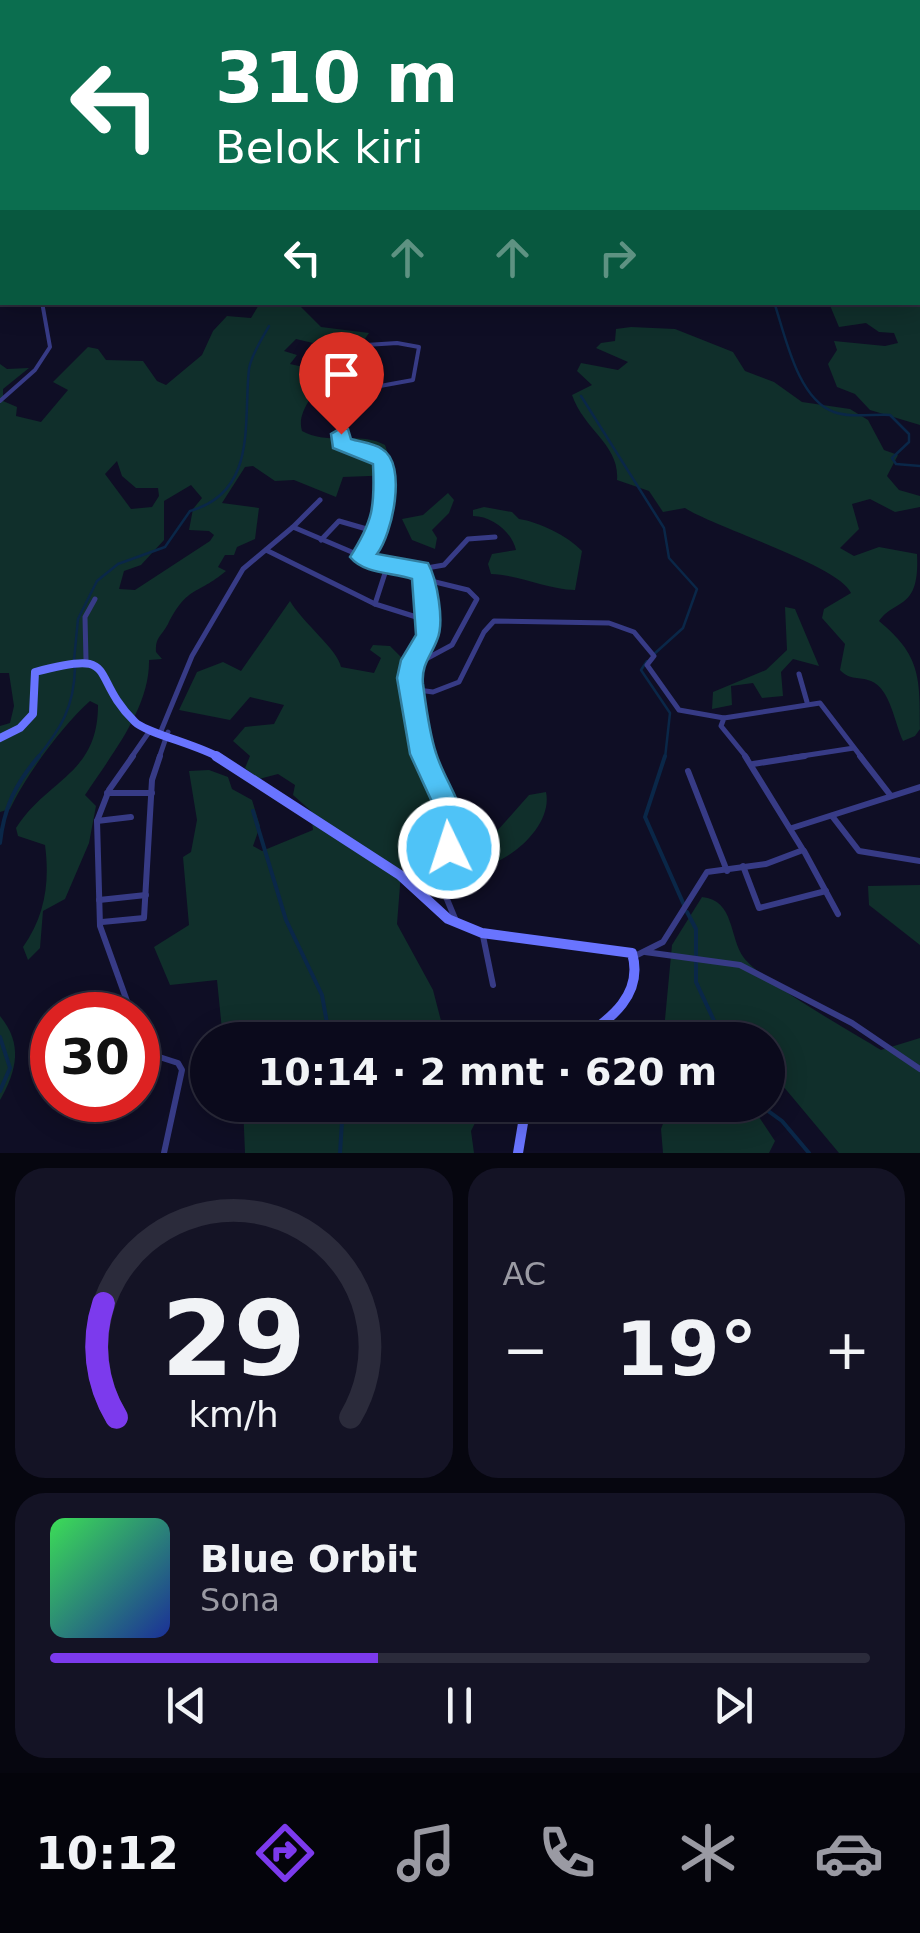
<!DOCTYPE html>
<html lang="id">
<meta charset="utf-8">
<style>
:root{--surface:#0b0a1c;--page:#141325;--text:#f1f3f6;--muted:#9a9aa3;--line:#2b2b3b;--accent:#7c3aed}
body{margin:0;font-family:"DejaVu Sans",sans-serif;background:var(--page);color:var(--text);height:100vh;display:flex;flex-direction:column;font-size:38px;white-space:nowrap}
*{box-sizing:border-box;margin:0}
p{font-size:32px;color:var(--muted)}
.icon{flex:none;width:55px;height:55px;fill:none;stroke:currentColor;stroke-width:2;stroke-linecap:round;stroke-linejoin:round}
.map{position:relative;height:1153px;overflow:hidden}
.sheet{display:flex;flex-direction:column;gap:15px;padding:15px;background:#06060f;flex:1}
.sheet>*{flex:none}
.hud{position:absolute;left:0px;top:0px;width:920px;height:305px;box-shadow:0 5px 25px #0003,0 0 0 2px var(--line);background:#0b6e4f;color:#fff;overflow:hidden}
.speed{position:absolute;left:30px;top:992px;display:flex;gap:20px;font-size:50px;font-weight:700;text-align:center}
.speed>*{display:grid;place-content:center;width:130px;height:130px;border-radius:50%;background:var(--surface);box-shadow:0 5px 25px #0003,0 0 0 2px var(--line);line-height:1}
.speed .limit{border:15px solid #d22;background:#fff;color:#111}
.pin{position:absolute;display:grid;place-items:center;width:85px;height:85px;color:#fff;margin:-102px -42px;border-radius:50% 50% 50% 0;rotate:-45deg;box-shadow:0 0 10px #0007}
.pin .icon{rotate:45deg}
.me{position:absolute;width:110px;margin:-55px;rotate:356deg;stroke-linejoin:round;filter:drop-shadow(0 0 8px #0008)}
.turn{display:flex;align-items:center;gap:35px;height:210px;padding:0 50px;font-size:45px}
.turn .icon{width:130px;height:130px;stroke-width:2.5}
.turn b{display:block;font-size:70px;line-height:85px}
.lanes{display:flex;align-items:center;height:95px;padding:0 50px;background:#0003;justify-content:center;gap:50px;direction:ltr}
.lanes .off{opacity:.35}
.big{font-size:75px;font-weight:800;line-height:1.1}
.sheet .tile{flex:1;display:flex;flex-direction:column;justify-content:center;gap:15px;min-width:0;padding:0 35px;border-radius:30px;background:var(--page)}
.sheet .dial{align-items:center;gap:0}
.dial svg{height:260px;overflow:visible;fill:none;stroke:var(--line);stroke-width:7;stroke-linecap:round;text-anchor:middle}
.dial text{fill:var(--text);stroke:none}
.song{display:flex;align-items:center;gap:30px}
.cover{width:120px;height:120px;border-radius:15px;background:linear-gradient(135deg,hsl(130 70% 55%),hsl(230 70% 35%))}
.played{height:10px;border-radius:5px;background:linear-gradient(90deg,var(--accent) 40%,var(--line) 40%)}
.keys{display:flex;justify-content:space-around;direction:ltr}
.heat{display:flex;justify-content:space-between;align-items:center;font-size:55px;direction:ltr}
.sheet .tiles{flex:1;display:grid;gap:15px;grid-template-columns:1fr 1fr}
.tile:last-child{grid-column:span 2}
.trip{position:absolute;left:190px;top:1022px;width:595px;height:100px;border-radius:50px;background:var(--surface);box-shadow:0 5px 25px #0003,0 0 0 2px var(--line);font-weight:800;line-height:100px;text-align:center}
.tab-bar{display:flex;height:160px;justify-content:space-around;align-items:center;background:#04040b;color:var(--muted)}
.tab-bar .icon{width:70px;height:70px}
.tab-bar .active{color:var(--accent)}
.tab-bar b{font-size:45px;color:var(--text)}
.map>svg:first-child{display:block}
.green{fill:#102f2b;fill-rule:evenodd}
.lines{fill:none;stroke-linecap:round;stroke-linejoin:round}
.stream-far1{stroke:#0a2748;stroke-width:2.5}
.stream{stroke:#0a2748;stroke-width:4}
.street-far2{stroke:#373b86;stroke-width:4}
.street-far1{stroke:#373b86;stroke-width:5}
.street{stroke:#373b86;stroke-width:6}
.secondary-far1{stroke:#6974ff;stroke-width:8}
.secondary{stroke:#6974ff;stroke-width:10}
.route{fill:#4fc3f7;stroke:#337fa1;stroke-width:2.5}
</style>
<div class="map">
<svg width="920" height="1153" viewBox="0 0 920 1153">
<rect width="100%" height="100%" fill="#0f0e25"/>
<!-- green -->
<g class="green">
<polygon points="918,266 920,270 920,425 870,410 855,394 837,387 828,364 837,350 834,341 885,346 898,343 894,333 879,332 866,323 839,327 829,303 918,302"/>
<path d="M 260,303 L 297,303 L 321,327 L 369,333 L 355,353 L 296,339 L 284,351 L 297,355 L 290,364 L 308,368 L 318,377 C 316,397 296,411 302,431 C 330,446 358,431 385,445 L 395,475 L 343,477 L 336,497 L 294,480 L 275,481 L 253,466 L 245,467 L 222,503 L 259,508 L 255,539 L 237,547 L 234,555 L 225,555 L 218,567 L 226,571 C 196,596 188,585 168,624 C 161,637 155,637 156,652 L 162,659 L 149,660 C 150,708 112,754 85,795 L 96,806 L 89,843 L 65,899 L 43,911 L 40,948 L 28,960 L 23,947 C 45,916 50,882 45,845 L 18,836 L 16,828 C 48,778 98,775 98,705 L 90,701 C 62,726 26,775 10,809 L 0,812 L 0,726 L 10,723 L 14,706 L 9,673 L 0,673 L 0,364 L 7,369 L 29,368 L 3,389 L 3,401 L 17,407 L 16,416 L 41,422 L 68,390 L 53,382 L 88,347 L 98,349 L 106,360 L 143,361 L 157,381 L 166,385 L 202,355 L 213,331 L 227,316 L 251,318 ZM 117,461 L 122,476 L 136,488 L 158,488 L 159,496 L 152,507 L 131,509 L 105,474 ZM 191,485 L 202,498 L 193,509 L 189,530 L 209,531 L 214,535 L 210,541 L 135,590 L 119,589 L 124,571 L 141,565 L 164,540 L 164,501 Z"/>
<path d="M 631,327 L 675,329 L 733,352 L 745,371 L 774,382 L 802,402 L 850,409 L 868,420 L 884,450 L 898,455 L 887,476 L 899,490 L 920,496 L 920,507 L 895,512 L 870,499 L 852,504 L 859,529 L 840,548 L 854,556 L 879,547 L 917,554 C 920,611 895,598 879,621 C 920,655 920,676 920,729 L 915,736 L 903,741 C 895,724 890,688 871,681 C 858,676 851,681 840,670 L 845,644 L 822,618 L 824,609 L 851,593 C 840,566 716,528 685,508 L 663,512 L 649,491 L 617,480 C 620,445 584,430 572,395 L 592,385 L 577,371 L 581,363 L 618,370 L 628,362 L 596,348 L 601,343 L 615,341 L 616,329 Z"/>
<polygon points="448,493 454,500 449,513 432,530 437,538 435,549 412,540 402,519 423,515"/>
<path d="M 484,507 L 512,512 L 519,519 C 539,522 568,536 582,551 L 575,590 C 545,589 520,575 491,574 L 488,564 L 492,554 L 516,550 C 512,532 492,516 473,516 L 473,510 Z"/>
<path d="M 290,601 C 303,623 338,650 341,667 L 374,673 L 381,658 L 370,650 L 373,645 L 390,646 L 403,659 L 404,691 L 422,695 L 428,739 L 465,832 L 497,831 L 529,795 L 546,792 C 553,825 511,862 478,868 C 463,870 446,868 430,869 L 424,845 L 403,847 L 397,924 L 433,990 L 446,1040 L 223,1040 L 217,980 L 170,985 L 154,947 L 189,925 L 183,857 L 191,852 L 197,820 L 189,771 L 209,770 L 228,777 L 232,789 L 252,800 L 260,826 L 253,846 L 262,851 L 313,830 L 311,811 L 293,795 L 295,785 L 278,774 L 259,779 L 245,768 L 250,756 L 233,741 L 245,727 L 274,724 L 284,705 L 250,697 L 230,720 L 179,710 L 197,672 L 223,662 L 241,671 Z"/>
<polygon points="785,607 795,609 819,666 793,659 781,672 783,696 762,698 753,683 731,686 732,705 712,709 713,692 766,670 787,650"/>
<polygon points="920,885 920,945 869,905 868,886"/>
<path d="M 702,897 C 735,900 729,938 744,958 C 764,983 850,1031 881,1050 L 920,1038 L 920,1153 L 839,1153 L 783,1086 L 768,1087 L 768,1040 L 675,1040 L 664,1030 L 672,945 Z"/>
<path d="M 0,1016 C 23,1044 17,1070 0,1100 Z"/>
<polygon points="243,1105 484,1105 471,1131 474,1153 245,1153"/>
<polygon points="670,1105 760,1105 757,1114 775,1141 769,1153 663,1153 661,1129"/>
</g>
<g class="lines">
<!-- stream-far1 -->
<g class="stream-far1">
<path d="M 774,302 C 785,334 797,399 834,412 C 851,418 872,414 890,415 L 909,434 L 909,442 L 892,458 L 896,464 L 920,466"/>
<polyline points="581,396 664,528 669,558 697,589 683,628 653,655"/>
<path d="M 74,660 L 78,619 L 97,581 L 118,564 L 165,547 L 190,511 C 258,492 243,422 249,369 C 251,355 262,339 269,326"/>
<polyline points="647,661 641,670 670,713 665,758"/>
<path d="M 37,758 C 61,729 74,707 75,668"/>
</g>
<!-- stream -->
<g class="stream">
<polyline points="665,756 645,817 684,905"/>
<polyline points="253,811 286,920 322,995 330,1040"/>
<path d="M 0,843 C 4,807 16,783 39,756"/>
<polyline points="687,912 696,929 696,982 723,1040"/>
<polyline points="0,1037 10,1068 0,1091"/>
<polyline points="760,1105 782,1121 809,1153"/>
<polyline points="340,1153 343,1105"/>
</g>
<!-- street-far2 -->
<g class="street-far2">
<polyline points="290,2 294,0"/>
<polyline points="319,348 397,343 419,347 413,380 369,388 339,439 352,445"/>
<polyline points="0,401 35,370 50,347 42,302"/>
</g>
<!-- street-far1 -->
<g class="street-far1">
<polyline points="347,443 383,460 380,524 362,557"/>
<polyline points="293,527 320,500"/>
<polyline points="321,540 339,521 377,532"/>
<polyline points="266,550 375,604"/>
<polyline points="387,567 375,604 429,621 410,678 425,758"/>
<polyline points="421,569 444,565 468,539 495,537"/>
<polyline points="86,660 85,617 95,599"/>
<polyline points="411,667 452,645 477,599 468,590 423,579"/>
<polyline points="799,674 807,702"/>
<polyline points="411,689 433,692 459,682 484,632 494,621 609,623 634,632 654,656 647,665 679,710 724,718"/>
<polyline points="161,731 192,656 243,569 293,527 387,567 421,569 429,621"/>
<polyline points="131,758 149,732"/>
<polyline points="159,758 168,732"/>
<polyline points="747,758 721,726 724,718 820,703 862,758"/>
<polyline points="789,758 854,748"/>
</g>
<!-- street -->
<g class="street">
<polyline points="424,756 451,815 444,892 456,921"/>
<polyline points="860,756 891,796"/>
<polyline points="753,764 805,756"/>
<polyline points="688,771 727,871"/>
<polyline points="107,793 152,793"/>
<polyline points="832,816 859,851 920,861"/>
<polyline points="97,821 131,817"/>
<polyline points="792,828 920,787"/>
<polyline points="804,851 838,914"/>
<polyline points="743,866 759,908 826,891"/>
<polyline points="99,900 146,895"/>
<polyline points="102,922 144,918 152,780 160,756"/>
<polyline points="483,936 493,985"/>
<polyline points="645,952 740,965 852,1023 920,1069"/>
<polyline points="635,956 663,942 707,872 766,864 803,850 745,756"/>
<polyline points="132,1015 100,926 97,821 109,790 133,756"/>
<polyline points="138,1032 150,1054 178,1063 182,1070 164,1153"/>
</g>
<!-- secondary-far1 -->
<path class="secondary-far1" d="M 0,738 L 20,728 L 33,714 L 35,672 C 123,648 87,675 135,722 C 146,733 199,745 220,758"/>
<!-- secondary -->
<g class="secondary">
<path d="M 216,756 L 400,875 L 448,919 L 482,933 L 632,953 C 644,994 611,1019 580,1040"/>
<polyline points="518,1153 526,1105"/>
</g>
</g>
<!-- route -->
<path class="route" d="M 341,428 L 348,429 L 351,439 C 360,442 374,443 382,449 C 408,464 392,535 377,554 L 428,563 C 437,580 445,622 437,640 C 431,656 421,665 423,684 C 426,706 429,732 436,753 C 447,789 477,817 459,856 L 449,860 L 439,856 L 435,848 L 438,815 L 410,754 L 397,678 L 401,660 L 416,635 L 412,579 C 394,572 365,575 350,557 C 373,521 375,507 373,464 L 333,448 L 331,434 Z"/>
</svg>
<div class="speed"><div class="limit">30</div></div>
<div class="pin" style="left:341px;top:434px;background:#d93025"><svg class="icon" aria-label="arrive" viewBox="0 0 24 24"><path d="M6 21V4h12l-3 4 3 4H6"/></svg></div>
<svg class="me" style="left:449px;top:848px" viewBox="-20 -20 40 40"><circle r="17" fill="#4fc3f7" stroke="#fff" stroke-width="3"/><path d="M0-11L8 9 0 5-8 9z" fill="#fff"/></svg>
<div class="trip">10:14 · 2 mnt · 620 m</div>
<div class="hud">
<div class="turn"><svg class="icon" aria-label="left" viewBox="0 0 24 24"><path d="M17 20v-9H6M10 6l-5 5 5 5"/></svg><div><b>310 m</b>Belok kiri</div></div>
<div class="lanes"><svg class="icon" aria-label="left" viewBox="0 0 24 24"><path d="M17 20v-9H6M10 6l-5 5 5 5"/></svg><svg class="icon off" aria-label="ahead" viewBox="0 0 24 24"><path d="M12 20V5M6 11l6-6 6 6"/></svg><svg class="icon off" aria-label="ahead" viewBox="0 0 24 24"><path d="M12 20V5M6 11l6-6 6 6"/></svg><svg class="icon off" aria-label="right" viewBox="0 0 24 24"><path d="M7 20v-9h11M14 6l5 5-5 5"/></svg></div>
</div>
</div>
<section class="sheet">
<div class="tiles">
<div class="tile dial"><svg viewBox="0 0 100 80">
<path d="M14 69A42 42 0 1 1 86 69"/>
<path d="M14 69A42 42 0 0 1 10 34" stroke="#7c3aed"/>
<text x="50" y="56" font-size="32" font-weight="700">29</text>
<text x="50" y="72" font-size="11">km/h</text>
</svg></div>
<div class="tile"><p>AC</p>
<div class="heat"><a>−</a><b class="big">19°</b><a>+</a></div>
</div>
<div class="tile">
<div class="song"><i class="cover"></i><div><b>Blue Orbit</b><p>Sona</p></div></div>
<div class="played"></div>
<div class="keys"><svg class="icon" aria-label="previous" viewBox="0 0 24 24"><path d="M18 5L8 12l10 7zM5 5v14"/></svg><svg class="icon" aria-label="pause" viewBox="0 0 24 24"><path d="M8 5v14M16 5v14"/></svg><svg class="icon" aria-label="next" viewBox="0 0 24 24"><path d="M6 5l10 7-10 7zM19 5v14"/></svg></div>
</div>
</div>
</section>
<nav class="tab-bar">
<b>10:12</b>
<svg class="icon active" aria-label="directions" viewBox="0 0 24 24"><path d="M12 3l9 9-9 9-9-9zM9 14v-3h6M13 9l2 2-2 2"/></svg>
<svg class="icon" aria-label="music" viewBox="0 0 24 24"><path d="M9 18V5l10-2v13"/><circle cx="6" cy="18" r="3"/><circle cx="16" cy="16" r="3"/></svg>
<svg class="icon" aria-label="phone" viewBox="0 0 24 24"><path d="M5 4h4l2 5-3 2q2 4 5 5l2-3 5 2v4C11 20 4 13 5 4z"/></svg>
<svg class="icon" aria-label="climate" viewBox="0 0 24 24"><path d="M12 3v18M4 7l16 10M4 17L20 7"/></svg>
<svg class="icon" aria-label="car" viewBox="0 0 24 24"><path d="M5 17H2v-5l4-1 3-4h7l3 4 3 1v5h-3M9 17h6M6 11h13"/><circle cx="7" cy="17" r="2"/><circle cx="17" cy="17" r="2"/></svg>
</nav>
